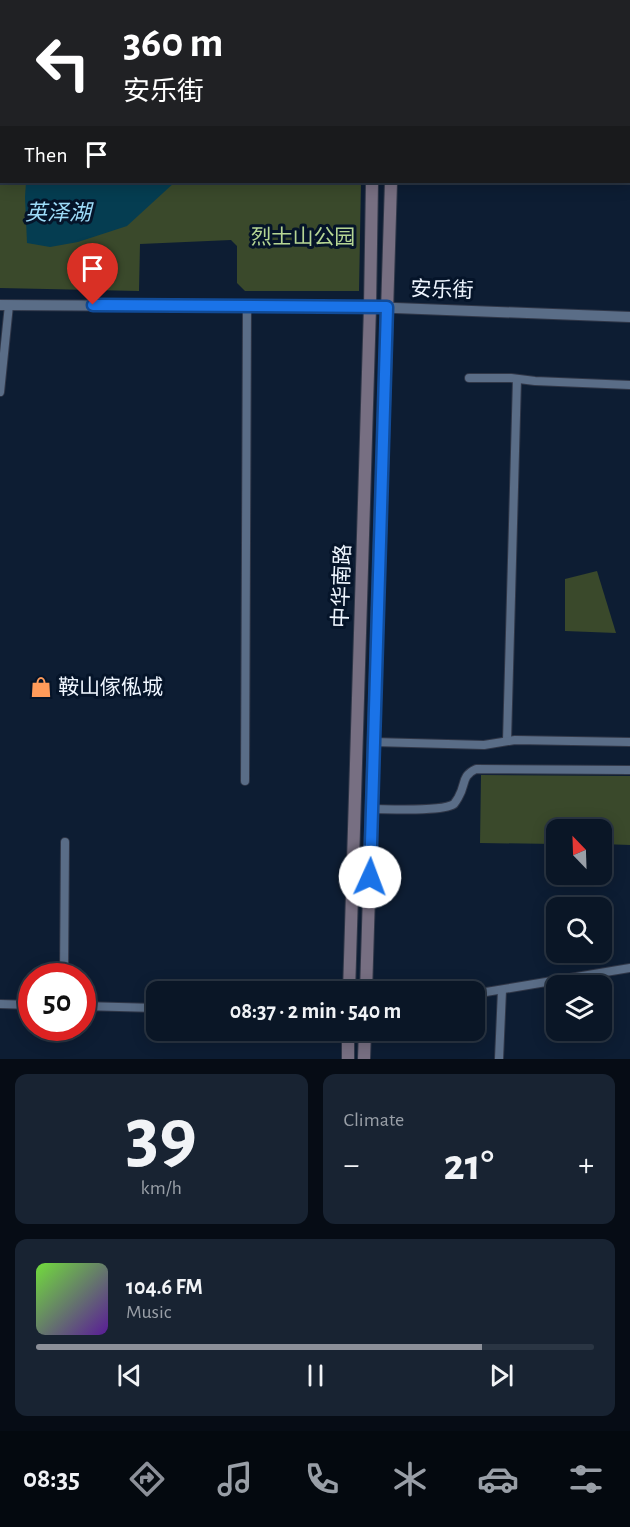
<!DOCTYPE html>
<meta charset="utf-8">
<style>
:root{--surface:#0a1626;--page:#182332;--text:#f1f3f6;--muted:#999fa7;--line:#2a3543;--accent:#8c9099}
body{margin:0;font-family:"Alegreya Sans","Noto Sans SC",sans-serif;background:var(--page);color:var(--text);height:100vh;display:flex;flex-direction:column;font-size:22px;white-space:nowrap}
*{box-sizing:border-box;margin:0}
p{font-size:20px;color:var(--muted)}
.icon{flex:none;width:33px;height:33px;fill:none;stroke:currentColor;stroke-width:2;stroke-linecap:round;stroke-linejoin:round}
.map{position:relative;height:1059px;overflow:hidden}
.sheet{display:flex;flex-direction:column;gap:15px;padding:15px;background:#060c15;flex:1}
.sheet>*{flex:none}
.top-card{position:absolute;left:0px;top:0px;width:630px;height:183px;box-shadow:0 3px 15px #0003,0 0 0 2px var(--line);background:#202124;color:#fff;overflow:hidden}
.needle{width:39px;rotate:337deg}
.controls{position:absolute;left:546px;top:819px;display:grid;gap:12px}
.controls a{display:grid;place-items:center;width:66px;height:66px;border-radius:12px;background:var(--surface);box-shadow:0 3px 15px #0003,0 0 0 2px var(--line);font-size:30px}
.speed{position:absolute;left:18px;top:963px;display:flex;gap:12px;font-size:30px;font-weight:700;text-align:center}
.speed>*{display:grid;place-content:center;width:78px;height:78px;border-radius:50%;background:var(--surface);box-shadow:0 3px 15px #0003,0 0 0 2px var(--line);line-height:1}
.speed .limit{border:9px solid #d22;background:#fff;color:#111}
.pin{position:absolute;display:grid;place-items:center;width:51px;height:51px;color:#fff;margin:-62px -26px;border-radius:50% 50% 50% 0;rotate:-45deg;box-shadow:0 0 6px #0007}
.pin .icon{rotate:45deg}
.me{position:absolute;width:66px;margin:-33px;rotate:2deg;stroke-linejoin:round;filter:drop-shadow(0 0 4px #0008)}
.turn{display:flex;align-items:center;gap:21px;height:126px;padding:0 24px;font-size:27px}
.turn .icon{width:78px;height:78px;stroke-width:2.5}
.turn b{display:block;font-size:42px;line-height:51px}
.then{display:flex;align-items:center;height:57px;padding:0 24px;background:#0003;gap:12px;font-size:22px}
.big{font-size:45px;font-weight:700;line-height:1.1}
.sheet .card{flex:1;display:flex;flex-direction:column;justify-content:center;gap:9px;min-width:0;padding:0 21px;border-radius:12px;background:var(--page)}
.sheet .dial{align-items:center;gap:0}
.dial b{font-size:78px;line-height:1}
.song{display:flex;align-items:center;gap:18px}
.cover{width:72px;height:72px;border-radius:9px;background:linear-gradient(135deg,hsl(100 70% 55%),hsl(270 70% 35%))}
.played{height:6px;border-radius:3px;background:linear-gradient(90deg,var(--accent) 80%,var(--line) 80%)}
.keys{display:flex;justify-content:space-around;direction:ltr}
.heat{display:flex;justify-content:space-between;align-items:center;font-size:33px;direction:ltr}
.sheet .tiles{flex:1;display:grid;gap:15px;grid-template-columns:1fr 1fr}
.card:last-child{grid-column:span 2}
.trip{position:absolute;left:146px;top:981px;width:339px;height:60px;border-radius:12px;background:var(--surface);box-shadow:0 3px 15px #0003,0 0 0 2px var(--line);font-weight:700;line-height:60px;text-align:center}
.tabs{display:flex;height:96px;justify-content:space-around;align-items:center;background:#04090f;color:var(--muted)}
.tabs .icon{width:42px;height:42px}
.tabs .active{color:var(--accent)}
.tabs b{font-size:27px;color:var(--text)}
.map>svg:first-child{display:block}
.green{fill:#3a492b}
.water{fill:#053d51}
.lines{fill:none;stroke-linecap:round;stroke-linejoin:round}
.minor-casing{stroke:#303748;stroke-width:10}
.tertiary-casing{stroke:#303748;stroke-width:12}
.secondary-casing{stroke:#303748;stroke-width:14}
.minor{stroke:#5a6d87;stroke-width:8}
.tertiary{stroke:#5a6d87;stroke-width:10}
.secondary{stroke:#776f82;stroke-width:12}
.route-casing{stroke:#114b97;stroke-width:15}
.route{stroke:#1a73e8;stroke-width:10}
.labels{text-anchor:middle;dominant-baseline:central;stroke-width:6;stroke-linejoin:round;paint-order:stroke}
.park-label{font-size:21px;fill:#b5d594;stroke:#051429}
.street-label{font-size:21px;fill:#eff6ff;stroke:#051429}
.poi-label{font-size:21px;fill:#eff6ff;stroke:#051429;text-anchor:start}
.water-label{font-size:22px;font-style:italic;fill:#9ddbf8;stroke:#051429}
</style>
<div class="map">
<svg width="630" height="1059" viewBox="0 0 630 1059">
<rect width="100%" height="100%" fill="#0d1d33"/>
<!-- green -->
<g class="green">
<polygon points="0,0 361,0 361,1 2,2 1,14 0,14"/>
<polygon points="1,66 2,182 361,182 359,291 245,291 237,283 237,246 231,240 140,244 139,291 0,288 0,67"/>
<polygon points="597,571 616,633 565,631 565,579"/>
<polygon points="481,775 630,776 630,845 602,844 602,830 556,830 556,844 480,843"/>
</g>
<!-- water -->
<polygon class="water" points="26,182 175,182 127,226 78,242 50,247 27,243 25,197"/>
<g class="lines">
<defs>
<g id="minor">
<polyline points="559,2 559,0"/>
<polyline points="628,142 630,142"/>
<polyline points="469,378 511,378 535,381 630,385"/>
<polyline points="0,392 9,305"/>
<polyline points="507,741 517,379"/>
<polyline points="374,742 484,745 515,740 630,742"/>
<polyline points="245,781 247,306"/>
<path d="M 372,809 C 388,809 442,812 454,804 C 454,804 459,797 459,796 C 466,784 461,776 476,769 L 630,770"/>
<polyline points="64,976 65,842"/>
<polyline points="474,994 630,968"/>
<polyline points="0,1004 32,1005"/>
<polyline points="82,1006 156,1008"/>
<polyline points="499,1059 502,990"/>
</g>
<polyline id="tertiary" points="0,305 370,307 630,317"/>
<g id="secondary">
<polyline points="375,2 375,0"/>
<polyline points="396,2 396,0"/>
<polyline points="349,992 370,307 372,182"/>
<polyline points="366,992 391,182"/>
<polyline points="348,1059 348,1030"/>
<polyline points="364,1059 365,1030"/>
</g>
</defs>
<!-- minor casing -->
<use href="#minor" class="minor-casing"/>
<!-- tertiary casing -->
<use href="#tertiary" class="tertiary-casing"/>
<!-- secondary casing -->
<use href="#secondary" class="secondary-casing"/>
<!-- minor -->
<use href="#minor" class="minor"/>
<!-- tertiary -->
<use href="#tertiary" class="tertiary"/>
<!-- secondary -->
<use href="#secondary" class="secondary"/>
</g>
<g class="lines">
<defs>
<polyline id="route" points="93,305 387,307 370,877"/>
</defs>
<!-- route casing -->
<use href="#route" class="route-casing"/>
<!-- route -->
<use href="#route" class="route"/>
</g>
<!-- icons -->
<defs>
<symbol id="shop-bare" viewBox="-9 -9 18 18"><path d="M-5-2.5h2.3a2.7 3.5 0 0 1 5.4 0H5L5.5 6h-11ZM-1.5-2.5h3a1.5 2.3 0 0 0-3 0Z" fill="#ff9b5a" stroke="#051429" stroke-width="2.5" paint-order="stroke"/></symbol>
</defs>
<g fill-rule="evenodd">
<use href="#shop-bare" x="26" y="672" width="30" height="30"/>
</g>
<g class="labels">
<!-- park labels -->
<g class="park-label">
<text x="303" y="237">烈士山公园</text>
</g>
<!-- street labels -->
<g class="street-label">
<text transform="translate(442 290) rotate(2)">安乐街</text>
<text transform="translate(342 586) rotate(-88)">中华南路</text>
</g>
<!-- poi labels -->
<g class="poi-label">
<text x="58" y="687">鞍山傢俬城</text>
</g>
<!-- water labels -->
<g class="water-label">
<text x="58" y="213">英泽湖</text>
</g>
</g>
</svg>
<div class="controls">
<a><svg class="needle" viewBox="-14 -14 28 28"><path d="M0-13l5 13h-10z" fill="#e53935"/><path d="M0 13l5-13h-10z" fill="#999fa7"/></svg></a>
<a><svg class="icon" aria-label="search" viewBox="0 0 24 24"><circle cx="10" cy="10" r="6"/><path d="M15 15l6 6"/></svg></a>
<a><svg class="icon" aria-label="layers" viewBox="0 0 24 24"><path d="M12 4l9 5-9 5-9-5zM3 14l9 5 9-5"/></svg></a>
</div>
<div class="speed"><div class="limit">50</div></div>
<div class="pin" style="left:93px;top:305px;background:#d93025"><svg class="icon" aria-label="arrive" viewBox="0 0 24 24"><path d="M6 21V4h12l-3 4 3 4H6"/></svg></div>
<svg class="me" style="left:370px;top:877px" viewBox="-20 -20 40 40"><circle r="19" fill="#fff"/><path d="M0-13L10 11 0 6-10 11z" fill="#1a73e8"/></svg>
<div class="trip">08:37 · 2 min · 540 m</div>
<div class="top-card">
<div class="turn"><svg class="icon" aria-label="left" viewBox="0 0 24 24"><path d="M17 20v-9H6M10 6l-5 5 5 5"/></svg><div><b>360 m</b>安乐街</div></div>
<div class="then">Then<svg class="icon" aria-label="arrive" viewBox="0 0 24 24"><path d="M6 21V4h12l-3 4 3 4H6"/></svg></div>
</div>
</div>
<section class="sheet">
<div class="tiles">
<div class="card dial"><b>39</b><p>km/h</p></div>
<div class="card"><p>Climate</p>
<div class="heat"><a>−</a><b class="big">21°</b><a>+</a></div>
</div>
<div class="card">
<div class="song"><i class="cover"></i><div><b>104.6 FM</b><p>Music</p></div></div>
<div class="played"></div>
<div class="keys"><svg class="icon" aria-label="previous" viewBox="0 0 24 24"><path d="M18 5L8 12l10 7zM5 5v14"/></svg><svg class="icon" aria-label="pause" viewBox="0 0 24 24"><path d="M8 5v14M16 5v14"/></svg><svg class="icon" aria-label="next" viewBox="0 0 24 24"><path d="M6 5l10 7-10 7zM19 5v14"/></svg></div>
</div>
</div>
</section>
<nav class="tabs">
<b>08:35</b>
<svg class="icon active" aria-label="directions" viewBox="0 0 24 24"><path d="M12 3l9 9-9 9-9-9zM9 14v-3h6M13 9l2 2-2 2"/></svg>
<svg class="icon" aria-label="music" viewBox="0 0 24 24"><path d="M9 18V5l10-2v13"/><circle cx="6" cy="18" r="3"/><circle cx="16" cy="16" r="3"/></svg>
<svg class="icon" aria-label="phone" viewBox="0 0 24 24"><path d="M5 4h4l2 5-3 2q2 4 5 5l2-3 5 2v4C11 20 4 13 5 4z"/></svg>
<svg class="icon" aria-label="climate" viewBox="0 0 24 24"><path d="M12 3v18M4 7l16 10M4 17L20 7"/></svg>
<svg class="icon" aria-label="car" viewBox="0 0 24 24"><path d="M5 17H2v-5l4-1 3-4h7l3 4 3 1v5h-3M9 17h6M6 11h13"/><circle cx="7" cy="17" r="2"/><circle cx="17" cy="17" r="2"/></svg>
<svg class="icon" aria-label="filters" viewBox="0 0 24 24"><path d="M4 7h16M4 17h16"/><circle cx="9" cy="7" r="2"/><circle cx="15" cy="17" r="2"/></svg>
</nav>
